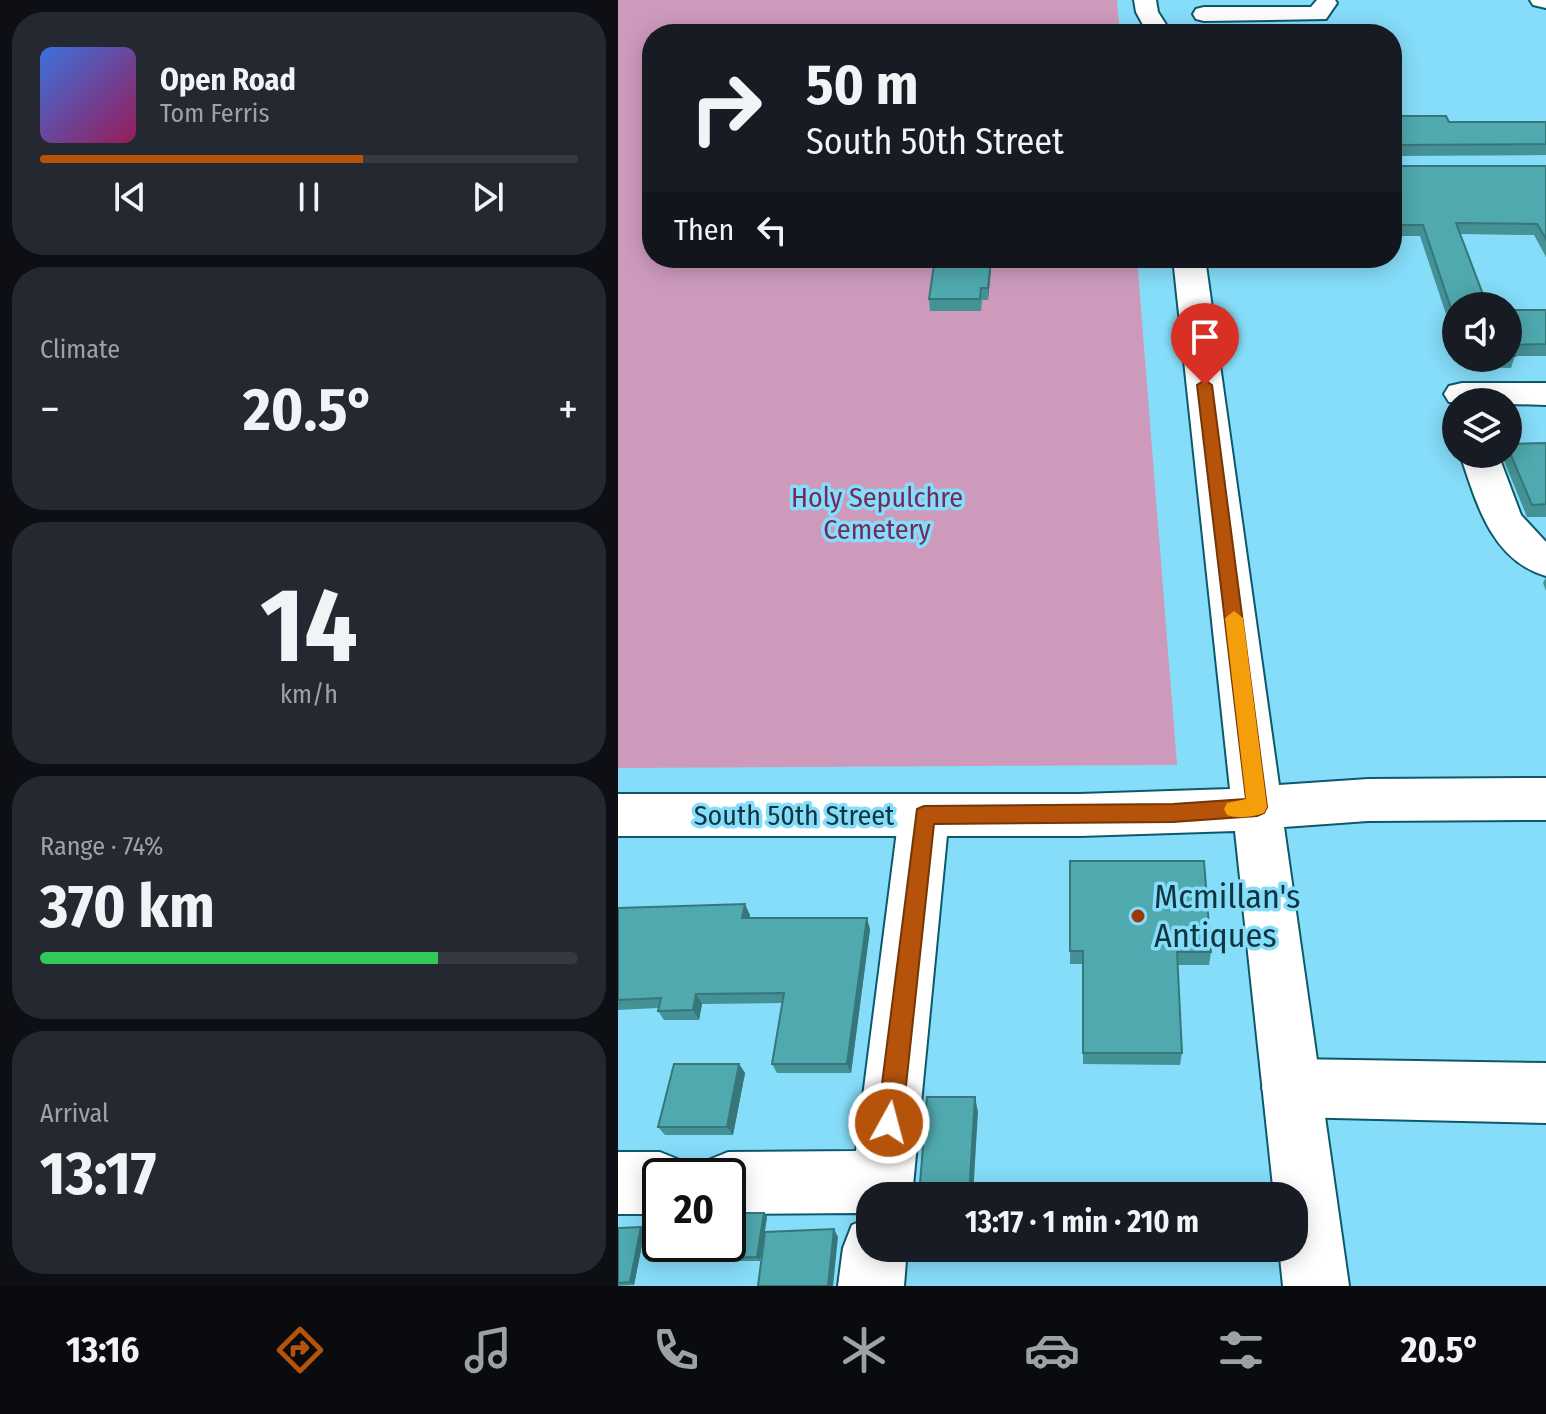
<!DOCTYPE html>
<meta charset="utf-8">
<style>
:root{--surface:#171b24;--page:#242831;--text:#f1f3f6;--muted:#9ea1a6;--line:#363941;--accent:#b45309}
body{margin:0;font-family:"Fira Sans Condensed",sans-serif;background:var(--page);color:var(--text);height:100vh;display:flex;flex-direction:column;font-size:30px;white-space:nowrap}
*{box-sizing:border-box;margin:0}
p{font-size:26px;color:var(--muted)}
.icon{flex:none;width:44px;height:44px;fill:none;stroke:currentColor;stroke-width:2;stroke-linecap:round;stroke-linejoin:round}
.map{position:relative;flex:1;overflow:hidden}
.drawer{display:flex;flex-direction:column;gap:12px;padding:12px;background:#0d0f14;width:618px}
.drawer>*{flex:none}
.banner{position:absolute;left:24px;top:24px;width:760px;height:244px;border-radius:32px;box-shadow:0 4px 20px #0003;background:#171b24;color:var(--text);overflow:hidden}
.tools{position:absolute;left:824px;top:292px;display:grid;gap:16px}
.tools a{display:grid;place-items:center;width:80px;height:80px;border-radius:50%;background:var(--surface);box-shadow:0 4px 20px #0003;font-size:40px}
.speed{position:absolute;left:24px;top:1158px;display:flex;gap:16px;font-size:40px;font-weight:700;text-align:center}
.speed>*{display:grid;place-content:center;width:104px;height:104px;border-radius:50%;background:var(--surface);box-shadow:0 4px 20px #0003;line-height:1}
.speed .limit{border:4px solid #111;border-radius:12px;background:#fff;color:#111}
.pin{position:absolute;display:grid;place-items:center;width:68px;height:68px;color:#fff;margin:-82px -34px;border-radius:50% 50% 50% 0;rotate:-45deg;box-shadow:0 0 8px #0007}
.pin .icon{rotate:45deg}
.me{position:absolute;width:88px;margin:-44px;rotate:7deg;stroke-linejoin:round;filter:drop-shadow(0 0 6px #0008)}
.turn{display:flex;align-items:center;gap:28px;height:168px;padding:0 32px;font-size:36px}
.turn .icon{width:104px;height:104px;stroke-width:2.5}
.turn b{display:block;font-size:56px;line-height:68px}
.then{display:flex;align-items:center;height:76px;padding:0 32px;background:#0003;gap:16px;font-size:30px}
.big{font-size:60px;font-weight:700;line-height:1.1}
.drawer .widget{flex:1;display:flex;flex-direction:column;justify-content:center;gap:12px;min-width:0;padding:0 28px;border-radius:32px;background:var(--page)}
.drawer .dial{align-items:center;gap:0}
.dial b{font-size:104px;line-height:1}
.song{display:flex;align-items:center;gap:24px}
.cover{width:96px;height:96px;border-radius:12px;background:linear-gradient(135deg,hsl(220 70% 55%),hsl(330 70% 35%))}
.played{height:8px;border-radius:4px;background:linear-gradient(90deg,var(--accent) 60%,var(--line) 60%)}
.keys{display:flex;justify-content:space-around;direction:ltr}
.heat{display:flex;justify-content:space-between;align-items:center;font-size:44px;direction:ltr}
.charge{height:12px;border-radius:6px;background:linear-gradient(90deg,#34c759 74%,var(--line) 0)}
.trip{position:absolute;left:238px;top:1182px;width:452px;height:80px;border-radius:32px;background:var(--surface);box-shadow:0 4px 20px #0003;font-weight:700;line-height:80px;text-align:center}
.tabs{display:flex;height:128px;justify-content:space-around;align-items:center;background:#090b0e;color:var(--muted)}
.tabs .icon{width:56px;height:56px}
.tabs .current{color:var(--accent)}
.tabs b{font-size:36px;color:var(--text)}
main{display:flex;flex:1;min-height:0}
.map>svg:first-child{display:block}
.green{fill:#ce9abc}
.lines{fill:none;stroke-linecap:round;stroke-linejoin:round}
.minor-casing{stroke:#0d596c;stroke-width:4}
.major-casing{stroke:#0d596c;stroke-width:4}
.minor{fill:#fff;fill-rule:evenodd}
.major{fill:#fff;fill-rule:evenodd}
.wall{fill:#449196}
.shaded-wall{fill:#37767a}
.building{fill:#4fa9ae;stroke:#37767a;stroke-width:2}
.route{fill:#b45309;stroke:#753606;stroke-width:2}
.slow{fill:#f59e0b}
.poi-dot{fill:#9d3809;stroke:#86ddf9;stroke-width:3}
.labels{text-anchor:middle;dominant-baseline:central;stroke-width:7;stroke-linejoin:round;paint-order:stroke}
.park-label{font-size:28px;fill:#712c5d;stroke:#86ddf9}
.street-label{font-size:28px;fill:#0f3640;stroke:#86ddf9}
.near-poi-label{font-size:34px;fill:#0f3640;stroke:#86ddf9;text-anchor:start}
</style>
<main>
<section class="drawer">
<div class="widget">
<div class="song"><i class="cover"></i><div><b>Open Road</b><p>Tom Ferris</p></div></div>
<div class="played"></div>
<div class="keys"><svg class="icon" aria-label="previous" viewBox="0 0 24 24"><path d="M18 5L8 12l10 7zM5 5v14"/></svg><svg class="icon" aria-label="pause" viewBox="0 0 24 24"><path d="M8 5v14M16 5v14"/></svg><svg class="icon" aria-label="next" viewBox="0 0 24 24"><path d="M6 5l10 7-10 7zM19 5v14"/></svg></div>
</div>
<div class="widget"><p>Climate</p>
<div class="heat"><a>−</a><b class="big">20.5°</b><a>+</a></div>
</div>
<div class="widget dial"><b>14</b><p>km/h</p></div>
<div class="widget"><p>Range · 74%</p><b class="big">370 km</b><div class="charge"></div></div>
<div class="widget"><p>Arrival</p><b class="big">13:17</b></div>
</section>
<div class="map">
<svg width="928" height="1286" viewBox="0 0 928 1286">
<rect width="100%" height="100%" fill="#86ddf9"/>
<!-- green -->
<polygon class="green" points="0,0 499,0 502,34 34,34 34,258 519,258 559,765 0,768"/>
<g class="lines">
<defs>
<g id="minor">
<polygon points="699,0 717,0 719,3 708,19 586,21 578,19 575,14 578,9 586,7 693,7"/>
<polygon points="912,0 928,0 928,8 915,5"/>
<polygon points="844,383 928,383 928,405 831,402 826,394 831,386"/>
<path d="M 842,454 L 880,454 L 903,515 L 928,542 L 928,576 C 873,560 858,502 842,454 Z"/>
<polygon points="306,794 324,800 331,815 294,1196 252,1196 252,1248 289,1248 286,1286 220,1286 225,1248 234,1225 246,1220 239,1213 110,1214 110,1176 82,1176 88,1161 110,1152 238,1151 281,815 288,800"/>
<polygon points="673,1059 928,1063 928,1123 673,1117 652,1109 644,1088 652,1067"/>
<polygon points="0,1152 42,1152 64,1161 70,1176 42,1176 42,1214 0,1214"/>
</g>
<g id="major">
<polygon points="516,0 538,0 540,12 554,34 530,34 518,12"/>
<polygon points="555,258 587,258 661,785 750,779 928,778 928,820 750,821 666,827 731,1286 665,1286 661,1248 676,1248 676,1196 656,1196 617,831 462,836 0,836 0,794 462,794 612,789"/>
</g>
</defs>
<!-- minor casing -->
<use href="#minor" class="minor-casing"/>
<!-- major casing -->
<use href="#major" class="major-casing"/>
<!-- minor -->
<use href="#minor" class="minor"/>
<!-- major -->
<use href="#major" class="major"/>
</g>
<!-- wall -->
<g class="wall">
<polygon points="774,116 831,122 928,122 928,155 774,156"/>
<polygon points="774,163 774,166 928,166 928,257 916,235 843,234 838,306 838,344 802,236 774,236"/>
<polygon points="373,258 373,269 370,300 364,300 363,311 312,311 311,299"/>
<polygon points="890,310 928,310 928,356 897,356 893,368 845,367 842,358 890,358"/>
<polygon points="928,443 928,517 909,517 884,456 885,454 890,454 890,444"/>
<polygon points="928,577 928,591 925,583"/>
<polygon points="452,861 593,952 591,965 560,965 564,1053 562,1065 465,1064 465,964 452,964"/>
<polygon points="0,908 132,915 131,918 252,929 233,1073 159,1073 154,1064 165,1003 84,1004 81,1020 46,1020 40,1011 40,1008 0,1010"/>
<polygon points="121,1064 127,1073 115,1135 47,1135 40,1127"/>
<polygon points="146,1213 149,1217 142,1261 105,1261 102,1258"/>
<polygon points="23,1227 27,1230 16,1285 0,1286 0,1228"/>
</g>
<!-- shaded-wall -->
<g class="shaded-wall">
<polygon points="373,258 373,269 370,300 370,288"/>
<polygon points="127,904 132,915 129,929 124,918"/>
<polygon points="249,918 252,929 233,1073 229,1064"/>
<polygon points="78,994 84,1004 81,1020 75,1010"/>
<polygon points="121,1064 127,1073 115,1135 109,1127"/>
<polygon points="357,1097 360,1112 355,1196 351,1196"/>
<polygon points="146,1213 149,1217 142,1261 139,1257"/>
<polygon points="23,1227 27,1230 16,1285 12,1282"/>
<polygon points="216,1229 220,1237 215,1286 210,1286"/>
</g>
<!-- building -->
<g class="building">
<polygon points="774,116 828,116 831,122 928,122 928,144 776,145 774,147"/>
<polygon points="774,163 774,166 928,166 928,239 919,224 838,223 869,305 877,306 838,306 838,323 805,225 774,225"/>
<polygon points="317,258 373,258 370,288 363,288 362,299 311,299"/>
<polygon points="890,310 928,310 928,344 892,345 897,356 890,356"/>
<polygon points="928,443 928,504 914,505 890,448 890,444"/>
<polygon points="452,861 586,861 593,952 559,952 564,1053 465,1053 465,951 452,951"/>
<polygon points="127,904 124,918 249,918 229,1064 154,1064 166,993 78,994 75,1010 40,1011 43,998 0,1000 0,908"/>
<polygon points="56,1064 121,1064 109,1127 40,1127"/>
<polygon points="309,1097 357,1097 351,1196 301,1196"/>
<polygon points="110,1213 146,1213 139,1257 102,1258 104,1244 110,1244"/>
<polygon points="23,1227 12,1282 0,1283 0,1228"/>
<polygon points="216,1229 210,1286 140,1286 147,1232"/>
</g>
<!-- route -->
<polygon class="route" points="587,380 594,385 649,807 646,813 639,816 555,822 316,824 284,1123 280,1132 271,1136 262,1132 259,1123 299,809 306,806 555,804 628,799 579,385"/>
<!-- slow -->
<path class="slow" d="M 616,611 L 625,618 L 649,807 L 646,813 C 635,817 621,819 609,815 L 606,809 L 609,803 L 628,799 L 607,618 Z"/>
<!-- markers -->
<circle class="poi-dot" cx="520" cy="916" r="8"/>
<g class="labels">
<!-- park labels -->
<g class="park-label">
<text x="259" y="497">Holy Sepulchre<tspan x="259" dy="32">Cemetery</tspan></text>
</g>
<!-- street labels -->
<g class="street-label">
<text x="176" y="815">South 50th Street</text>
</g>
<!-- near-poi labels -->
<g class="near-poi-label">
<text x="536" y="896">Mcmillan's<tspan x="536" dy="39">Antiques</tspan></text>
</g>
</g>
</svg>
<div class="tools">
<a><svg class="icon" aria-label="sound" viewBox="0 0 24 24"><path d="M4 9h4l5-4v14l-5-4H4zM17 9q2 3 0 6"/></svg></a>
<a><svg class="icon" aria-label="layers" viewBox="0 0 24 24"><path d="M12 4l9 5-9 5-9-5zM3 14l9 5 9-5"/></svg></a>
</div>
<div class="speed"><div class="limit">20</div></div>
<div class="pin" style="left:587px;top:385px;background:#d93025"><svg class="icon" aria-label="arrive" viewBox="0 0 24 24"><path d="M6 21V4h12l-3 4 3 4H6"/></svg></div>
<svg class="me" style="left:271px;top:1123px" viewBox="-20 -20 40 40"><circle r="17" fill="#b45309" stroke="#fff" stroke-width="3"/><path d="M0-11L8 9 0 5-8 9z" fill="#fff"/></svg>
<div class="trip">13:17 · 1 min · 210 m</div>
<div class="banner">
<div class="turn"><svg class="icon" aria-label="right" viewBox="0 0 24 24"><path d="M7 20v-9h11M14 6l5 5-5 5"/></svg><div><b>50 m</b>South 50th Street</div></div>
<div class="then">Then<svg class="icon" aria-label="left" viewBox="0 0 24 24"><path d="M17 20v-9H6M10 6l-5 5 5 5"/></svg></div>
</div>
</div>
</main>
<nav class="tabs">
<b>13:16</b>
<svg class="icon current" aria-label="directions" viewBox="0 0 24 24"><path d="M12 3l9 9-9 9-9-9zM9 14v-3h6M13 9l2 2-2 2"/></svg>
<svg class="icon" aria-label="music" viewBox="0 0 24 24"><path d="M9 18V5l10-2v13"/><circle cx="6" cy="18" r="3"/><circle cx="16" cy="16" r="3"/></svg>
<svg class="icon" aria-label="phone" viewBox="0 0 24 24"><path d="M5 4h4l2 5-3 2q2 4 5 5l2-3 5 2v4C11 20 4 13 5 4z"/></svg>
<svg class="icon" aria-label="climate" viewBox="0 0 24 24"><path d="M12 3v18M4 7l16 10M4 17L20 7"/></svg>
<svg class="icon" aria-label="car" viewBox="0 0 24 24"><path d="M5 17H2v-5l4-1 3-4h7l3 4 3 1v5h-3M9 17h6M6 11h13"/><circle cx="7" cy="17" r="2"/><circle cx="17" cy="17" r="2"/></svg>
<svg class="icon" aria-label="filters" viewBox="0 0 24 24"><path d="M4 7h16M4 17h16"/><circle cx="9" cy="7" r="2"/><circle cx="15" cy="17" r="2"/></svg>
<b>20.5°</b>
</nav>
